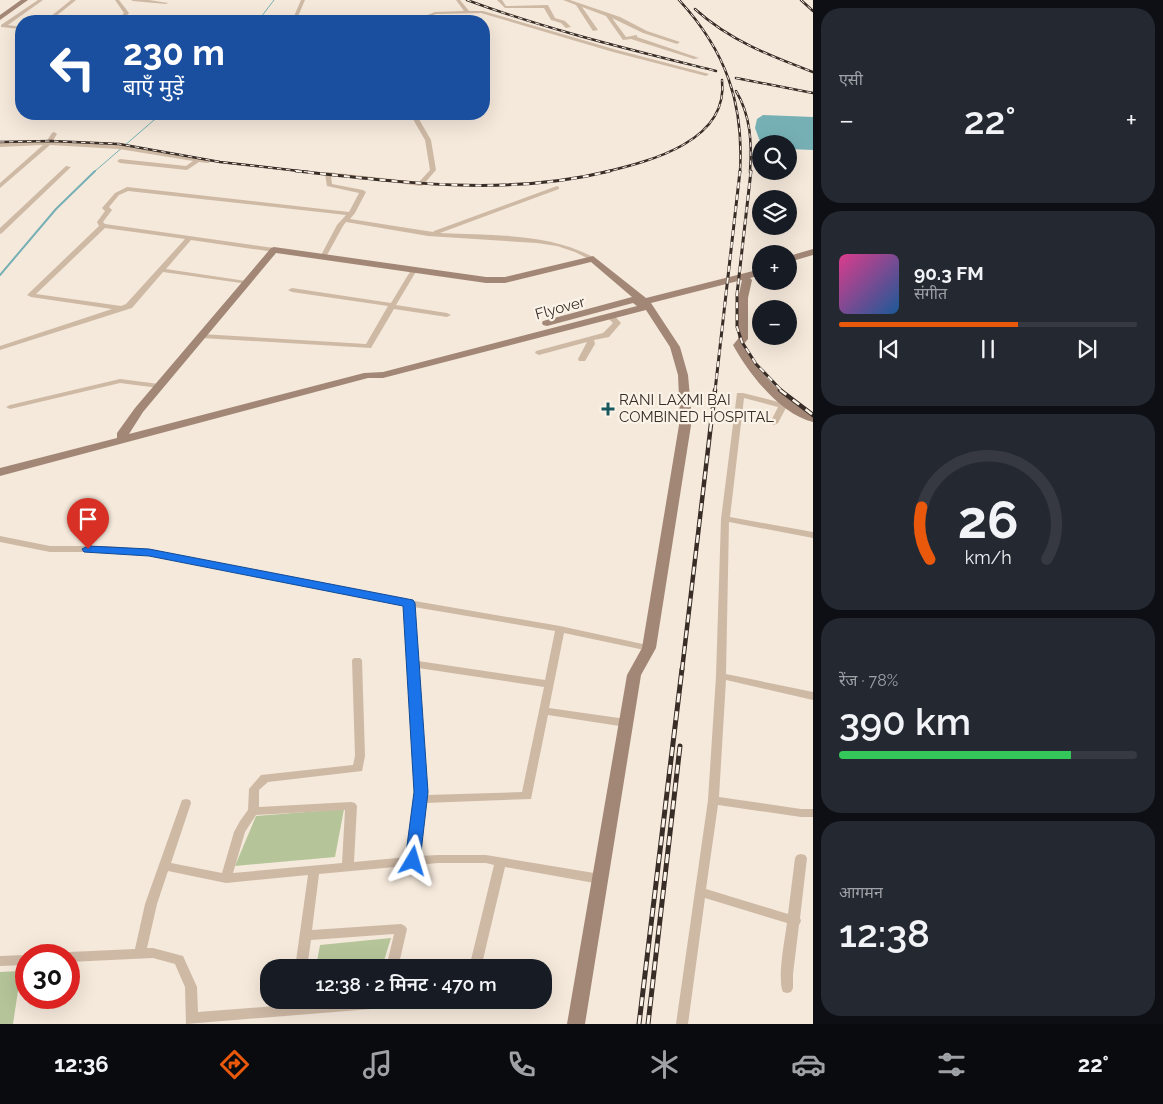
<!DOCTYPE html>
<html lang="hi">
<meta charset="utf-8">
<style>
:root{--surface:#171b24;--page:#242831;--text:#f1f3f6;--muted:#9ea1a6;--line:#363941;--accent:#ea580c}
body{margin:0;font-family:Raleway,"Noto Sans Devanagari",sans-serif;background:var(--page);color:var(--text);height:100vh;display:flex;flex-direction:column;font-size:19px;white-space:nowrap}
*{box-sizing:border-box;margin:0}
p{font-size:16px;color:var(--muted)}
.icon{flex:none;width:28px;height:28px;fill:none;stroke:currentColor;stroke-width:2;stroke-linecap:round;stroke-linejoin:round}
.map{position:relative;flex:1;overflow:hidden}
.sheet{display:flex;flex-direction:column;gap:8px;padding:8px;background:#0d0f14;width:350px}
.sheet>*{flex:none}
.guide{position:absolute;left:15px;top:15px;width:475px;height:105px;border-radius:20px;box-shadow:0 5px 20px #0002;background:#1a4fa0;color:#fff;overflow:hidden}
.tools{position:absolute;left:752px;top:135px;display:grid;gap:10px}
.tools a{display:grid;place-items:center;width:45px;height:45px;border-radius:50%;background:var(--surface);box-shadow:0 5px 20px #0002;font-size:25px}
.speed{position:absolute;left:15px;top:944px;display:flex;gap:10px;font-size:25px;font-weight:700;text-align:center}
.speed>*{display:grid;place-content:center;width:65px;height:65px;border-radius:50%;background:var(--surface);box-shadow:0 5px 20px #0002;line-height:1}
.speed .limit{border:8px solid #d22;background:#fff;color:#111}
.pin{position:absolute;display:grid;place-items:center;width:42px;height:42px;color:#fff;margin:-51px -21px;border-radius:50% 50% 50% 0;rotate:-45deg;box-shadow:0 0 5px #0007}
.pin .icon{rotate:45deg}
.me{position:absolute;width:55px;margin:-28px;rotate:7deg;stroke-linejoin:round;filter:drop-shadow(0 0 4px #0008)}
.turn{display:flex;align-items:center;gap:18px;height:105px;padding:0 25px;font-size:22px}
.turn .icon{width:65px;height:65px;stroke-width:2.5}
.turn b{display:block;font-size:35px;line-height:42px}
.big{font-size:38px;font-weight:600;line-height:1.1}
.sheet .widget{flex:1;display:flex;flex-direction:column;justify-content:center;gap:8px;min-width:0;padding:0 18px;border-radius:20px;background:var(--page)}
.sheet .dial{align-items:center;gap:0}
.dial svg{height:130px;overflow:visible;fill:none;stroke:var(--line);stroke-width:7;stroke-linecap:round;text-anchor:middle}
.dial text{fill:var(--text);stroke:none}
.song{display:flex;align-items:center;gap:15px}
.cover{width:60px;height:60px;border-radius:8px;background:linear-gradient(135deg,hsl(330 70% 55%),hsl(210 70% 35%))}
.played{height:5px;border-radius:2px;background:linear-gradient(90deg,var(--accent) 60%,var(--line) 60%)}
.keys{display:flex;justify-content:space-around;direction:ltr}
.heat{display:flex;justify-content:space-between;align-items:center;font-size:28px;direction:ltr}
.charge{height:8px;border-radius:4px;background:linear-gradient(90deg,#34c759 78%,var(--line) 0)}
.trip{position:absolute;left:260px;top:959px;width:292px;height:50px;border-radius:20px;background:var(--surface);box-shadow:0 5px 20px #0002;font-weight:600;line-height:50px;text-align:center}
.tabs{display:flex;height:80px;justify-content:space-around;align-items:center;background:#090b0e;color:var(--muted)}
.tabs .icon{width:35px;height:35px}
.tabs .selected{color:var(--accent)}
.tabs b{font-size:22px;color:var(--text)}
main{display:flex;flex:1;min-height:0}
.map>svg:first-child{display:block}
.green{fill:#b5c599}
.water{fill:#76b0b5}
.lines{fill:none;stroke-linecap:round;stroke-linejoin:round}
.stream-far1{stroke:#76b0b5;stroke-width:1}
.stream{stroke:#76b0b5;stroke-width:2}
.street{fill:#ceb9a5;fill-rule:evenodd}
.secondary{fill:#a28776;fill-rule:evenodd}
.rail-far3-casing{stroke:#392d27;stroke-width:2.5}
.rail-far2-casing{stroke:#392d27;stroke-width:3}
.rail-far1-casing{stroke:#392d27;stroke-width:4.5}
.rail-casing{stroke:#392d27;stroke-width:5}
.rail-far3{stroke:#fbf3e8;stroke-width:1;stroke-dasharray:4.5;stroke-linecap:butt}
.rail-far2{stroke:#fbf3e8;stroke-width:2;stroke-dasharray:6;stroke-linecap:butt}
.rail-far1{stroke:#fbf3e8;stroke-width:2.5;stroke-dasharray:8;stroke-linecap:butt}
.rail{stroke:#fbf3e8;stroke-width:3;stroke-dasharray:9;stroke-linecap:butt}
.route{fill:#1a73e8;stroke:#114b97}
.poi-dot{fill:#18595f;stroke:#fbf3e8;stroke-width:2}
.labels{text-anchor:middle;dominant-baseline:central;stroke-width:4.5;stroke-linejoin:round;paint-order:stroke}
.street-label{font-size:15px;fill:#392d27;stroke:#fbf3e8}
.poi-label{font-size:15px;fill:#392d27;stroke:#fbf3e8;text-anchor:start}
</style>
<main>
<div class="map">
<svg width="813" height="1024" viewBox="0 0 813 1024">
<rect width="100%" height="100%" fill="#f5e9db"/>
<!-- green -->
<g class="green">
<polygon points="344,809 335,857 235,866 256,816"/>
<polygon points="391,938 382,967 316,967 320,945"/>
<polygon points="21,971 13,1024 0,1024 0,972"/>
</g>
<!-- water -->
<polygon class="water" points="763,115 813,117 813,150 789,149 789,144 761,144 755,128 757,119"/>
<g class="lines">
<!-- stream-far1 -->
<g class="stream-far1">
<polyline points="258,21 274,0"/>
<polyline points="94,172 161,114"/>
</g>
<!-- stream -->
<polyline class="stream" points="0,275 56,209 95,171"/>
<!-- street -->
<g class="street">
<polygon points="38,0 43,0 8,25 21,27 21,29 1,27 1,25"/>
<polygon points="71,0 76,0 50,21 45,21"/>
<polygon points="115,0 119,0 129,13 122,21 118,21 124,13"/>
<polygon points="131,0 149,0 168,3 166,4 133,1"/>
<polygon points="301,0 305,0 296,21 292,21"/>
<polygon points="456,0 460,0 469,11 483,11 617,50 709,74 706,76 613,52 481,13 436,14 418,21 412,21 435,12 464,11"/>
<polygon points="497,0 502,0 506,6 548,5 555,18 565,21 571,27 566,28 561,23 551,20 544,8 505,8"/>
<polygon points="563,0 570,0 620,17 647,31 680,42 677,44 643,33 612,18 626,37 637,35 637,37 699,58 694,59 631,39 623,40 606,16 582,7 598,30 593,31 576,5"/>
<path d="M 410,114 L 416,114 L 431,140 L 436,170 L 423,185 L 421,186 L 331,175 L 332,184 L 363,190 L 366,192 L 355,213 L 350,219 L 433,232 L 434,231 L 557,186 L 559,187 L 559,189 L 440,233 C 493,236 547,232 595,258 L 595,260 L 591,260 L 575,252 L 557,246 L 537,243 L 428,236 L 346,222 L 343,226 L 326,257 L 323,259 L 320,257 L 337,225 L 346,215 L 128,191 L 119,195 L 109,207 L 112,210 L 103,222 L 105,224 L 274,248 L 277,250 L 274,252 L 191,240 L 166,269 L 246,281 L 249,283 L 248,284 L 163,272 L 132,308 L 0,350 L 0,346 L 112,309 L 31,297 L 27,295 L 99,226 L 97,222 L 105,211 L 102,208 L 115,193 L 127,187 L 349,212 L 359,193 L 327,186 L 325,174 L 327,172 L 419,182 L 430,170 L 425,140 ZM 105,228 L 185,239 L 126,304 L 121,306 L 36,294 Z"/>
<polygon points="54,132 57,134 52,142 119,145 208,159 211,161 208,163 199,162 187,170 120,163 117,161 120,159 186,166 193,161 119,149 50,145 0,188 0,183 43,145 0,147 0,143 46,142 52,133"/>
<polygon points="66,166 71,167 2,233 0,234 0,228"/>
<polygon points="414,268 417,270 396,305 447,313 451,315 447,317 394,309 371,348 201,338 197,336 201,334 366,344 388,306 292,292 288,290 292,288 391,303 411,270"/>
<polygon points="607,314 613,314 621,323 609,337 594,340 595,344 585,361 579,361 578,359 587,342 539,355 535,353 536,351 603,333 613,323 606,316"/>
<polygon points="120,379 159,384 163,386 159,388 120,383 10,409 6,407 10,405"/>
<path d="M 737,393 L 743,393 L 786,404 L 787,406 L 778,423 L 774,425 L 770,423 L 778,407 L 744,398 L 730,517 L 813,532 L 813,538 L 729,522 L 726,674 L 813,692 L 813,700 L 726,680 L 719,797 L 801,809 L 813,809 L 813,817 L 801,817 L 718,805 L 706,889 L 788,914 L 795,858 L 797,855 L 801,854 L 805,855 L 807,858 L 800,918 L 801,921 L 799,925 L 793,974 L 793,988 L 791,992 L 787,993 L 783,992 C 777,980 785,938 787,923 L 705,898 L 688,1024 L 676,1024 L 708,800 L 716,676 L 721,519 Z"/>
<path d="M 0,536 L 50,546 L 107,546 L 149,549 L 409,600 L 560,626 L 652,646 L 654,648 L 652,650 L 649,651 L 564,633 L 549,708 L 626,719 L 630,720 L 631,723 L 630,726 L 626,727 L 548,715 L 531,799 L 425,803 L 419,856 L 438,855 L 486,855 L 600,874 L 604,876 L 606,879 L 604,882 L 600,884 L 505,867 L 481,968 L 469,968 L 494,865 L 486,863 L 438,863 L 319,874 L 312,930 L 401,924 L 405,926 L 407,929 L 398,968 L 386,968 L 394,934 L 311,940 L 307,968 L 295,968 L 308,875 L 226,883 L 168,871 L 157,904 L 147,948 L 153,948 L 183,956 L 197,987 L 198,1012 L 352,1000 L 427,1000 L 425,1004 L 421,1005 L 186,1024 L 185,987 L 175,964 L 153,958 L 69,962 L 69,955 L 64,955 L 69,952 L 135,949 L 145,904 L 182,800 L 186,799 L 190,800 L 191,803 L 171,863 L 222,873 L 234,832 L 240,821 L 248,810 L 249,789 L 261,775 L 353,765 L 355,756 L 352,660 L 354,658 L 360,658 L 362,660 L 365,756 L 362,771 L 268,782 L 259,790 L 259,807 L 351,802 L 355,803 L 357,806 L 354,862 L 408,857 L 416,792 L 404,605 L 149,555 L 107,552 L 50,552 L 0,542 ZM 414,607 L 555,631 L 545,680 L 418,661 ZM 418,668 L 544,687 L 522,792 L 426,795 ZM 345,810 L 342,863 L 233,873 L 245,832 L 256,815 Z"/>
<polygon points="26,955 26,965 0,966 0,956"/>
</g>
<!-- secondary -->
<g class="secondary">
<polygon points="21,0 28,0 0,20 0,15"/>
<path d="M 274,247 L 486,277 L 505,277 L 593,256 L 646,298 L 761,269 L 761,275 L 750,278 L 752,280 L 748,298 L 748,339 L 743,345 C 760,375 783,397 813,414 L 813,422 C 781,415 748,373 733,345 L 738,339 L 738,298 L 742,280 L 651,303 L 680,347 L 688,375 L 692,419 L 656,648 L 641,675 L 585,1024 L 567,1024 L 627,675 L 642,648 L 680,419 L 678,375 L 670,347 L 646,310 L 383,378 L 368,378 L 0,476 L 0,468 L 117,438 L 117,433 L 135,408 L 271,248 ZM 276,253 L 486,283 L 505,283 L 591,262 L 632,297 L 543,321 L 542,323 L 543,325 L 547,326 L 633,303 L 637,306 L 383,372 L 364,373 L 129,434 L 143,412 Z"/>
<polygon points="813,249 813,255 789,262 789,256"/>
</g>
<defs>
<g id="rail-far3">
<path d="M 467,0 C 548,30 632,50 716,71"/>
<path d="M 679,0 C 726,51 744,103 740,172"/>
<polyline points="801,0 813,11"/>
<path d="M 695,9 C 729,40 770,56 813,72"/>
<polyline points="736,78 813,93"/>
<path d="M 736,91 C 751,116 752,144 750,172"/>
<polyline points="0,142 51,141 119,144 220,162 308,172"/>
<path d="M 605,172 C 651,161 729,141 722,80"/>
</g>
<g id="rail-far2">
<path d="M 296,171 C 402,182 504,197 610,171"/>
<polyline points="751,171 737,294 737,327 742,342 756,364 782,391"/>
<polyline points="715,391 740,171"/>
</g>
<g id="rail-far1">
<polyline points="780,390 813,415"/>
<polyline points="682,670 715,390"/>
</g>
<g id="rail">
<polyline points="639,1024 682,669"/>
<polyline points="648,1024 680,746"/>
</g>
</defs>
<!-- rail-far3 casing -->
<use href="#rail-far3" class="rail-far3-casing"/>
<!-- rail-far2 casing -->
<use href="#rail-far2" class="rail-far2-casing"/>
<!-- rail-far1 casing -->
<use href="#rail-far1" class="rail-far1-casing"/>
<!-- rail casing -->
<use href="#rail" class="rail-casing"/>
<!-- rail-far3 -->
<use href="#rail-far3" class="rail-far3"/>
<!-- rail-far2 -->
<use href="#rail-far2" class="rail-far2"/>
<!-- rail-far1 -->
<use href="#rail-far1" class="rail-far1"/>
<!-- rail -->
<use href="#rail" class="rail"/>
</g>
<!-- route -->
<polygon class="route" points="88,546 149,549 413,600 415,603 428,792 420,861 418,865 413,867 408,865 405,861 414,792 403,606 149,556 84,552 82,549"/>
<!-- markers -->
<path class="poi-dot" d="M605.5 401.5h5v5h5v5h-5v5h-5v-5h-5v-5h5z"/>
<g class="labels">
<!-- street labels -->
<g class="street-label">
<text transform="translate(560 308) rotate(-15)">Flyover</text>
</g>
<!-- poi labels -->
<g class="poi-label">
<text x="619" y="400">RANI LAXMI BAI<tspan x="619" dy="17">COMBINED HOSPITAL</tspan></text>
</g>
</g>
</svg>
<div class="tools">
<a><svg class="icon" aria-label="search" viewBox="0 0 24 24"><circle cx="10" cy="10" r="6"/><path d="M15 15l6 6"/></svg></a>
<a><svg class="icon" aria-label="layers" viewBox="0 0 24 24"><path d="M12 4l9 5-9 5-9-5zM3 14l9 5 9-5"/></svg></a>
<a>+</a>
<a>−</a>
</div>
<div class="speed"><div class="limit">30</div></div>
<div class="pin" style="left:88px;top:549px;background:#d93025"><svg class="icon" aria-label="arrive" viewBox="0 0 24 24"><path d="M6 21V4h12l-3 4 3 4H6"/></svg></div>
<svg class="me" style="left:413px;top:861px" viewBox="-20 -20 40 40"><path d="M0-17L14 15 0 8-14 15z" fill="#1a73e8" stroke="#fff" stroke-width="4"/></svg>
<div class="trip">12:38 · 2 मिनट · 470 m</div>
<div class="guide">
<div class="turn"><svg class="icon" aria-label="left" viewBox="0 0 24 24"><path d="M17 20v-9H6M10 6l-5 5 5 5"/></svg><div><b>230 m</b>बाएँ मुड़ें</div></div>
</div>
</div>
<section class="sheet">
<div class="widget"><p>एसी</p>
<div class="heat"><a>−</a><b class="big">22°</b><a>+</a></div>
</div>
<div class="widget">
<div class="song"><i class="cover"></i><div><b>90.3 FM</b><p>संगीत</p></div></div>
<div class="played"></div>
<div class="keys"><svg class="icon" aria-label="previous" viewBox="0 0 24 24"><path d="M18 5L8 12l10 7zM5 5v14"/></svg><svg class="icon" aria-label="pause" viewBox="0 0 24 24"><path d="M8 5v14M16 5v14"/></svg><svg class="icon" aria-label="next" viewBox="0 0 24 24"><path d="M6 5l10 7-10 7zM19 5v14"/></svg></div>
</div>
<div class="widget dial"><svg viewBox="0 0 100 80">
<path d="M14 69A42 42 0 1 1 86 69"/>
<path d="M14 69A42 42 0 0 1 9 37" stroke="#ea580c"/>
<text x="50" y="56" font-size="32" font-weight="700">26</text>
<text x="50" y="72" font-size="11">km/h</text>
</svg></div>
<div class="widget"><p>रेंज · 78%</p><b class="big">390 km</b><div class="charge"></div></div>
<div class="widget"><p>आगमन</p><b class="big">12:38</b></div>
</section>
</main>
<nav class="tabs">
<b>12:36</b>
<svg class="icon selected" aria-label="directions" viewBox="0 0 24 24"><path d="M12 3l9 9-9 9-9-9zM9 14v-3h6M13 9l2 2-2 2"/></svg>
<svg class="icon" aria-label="music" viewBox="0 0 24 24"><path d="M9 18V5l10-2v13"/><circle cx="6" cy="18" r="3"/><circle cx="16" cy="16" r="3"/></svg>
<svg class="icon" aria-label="phone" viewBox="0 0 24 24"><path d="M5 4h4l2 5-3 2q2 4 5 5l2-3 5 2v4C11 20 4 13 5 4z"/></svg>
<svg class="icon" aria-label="climate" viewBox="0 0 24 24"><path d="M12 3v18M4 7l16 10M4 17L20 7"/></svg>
<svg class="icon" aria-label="car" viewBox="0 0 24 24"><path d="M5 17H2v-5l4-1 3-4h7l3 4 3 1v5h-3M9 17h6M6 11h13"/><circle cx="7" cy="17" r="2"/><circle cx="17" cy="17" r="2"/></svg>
<svg class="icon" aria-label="filters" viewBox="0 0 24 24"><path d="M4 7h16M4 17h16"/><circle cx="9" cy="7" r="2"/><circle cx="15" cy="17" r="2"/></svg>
<b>22°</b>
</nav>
